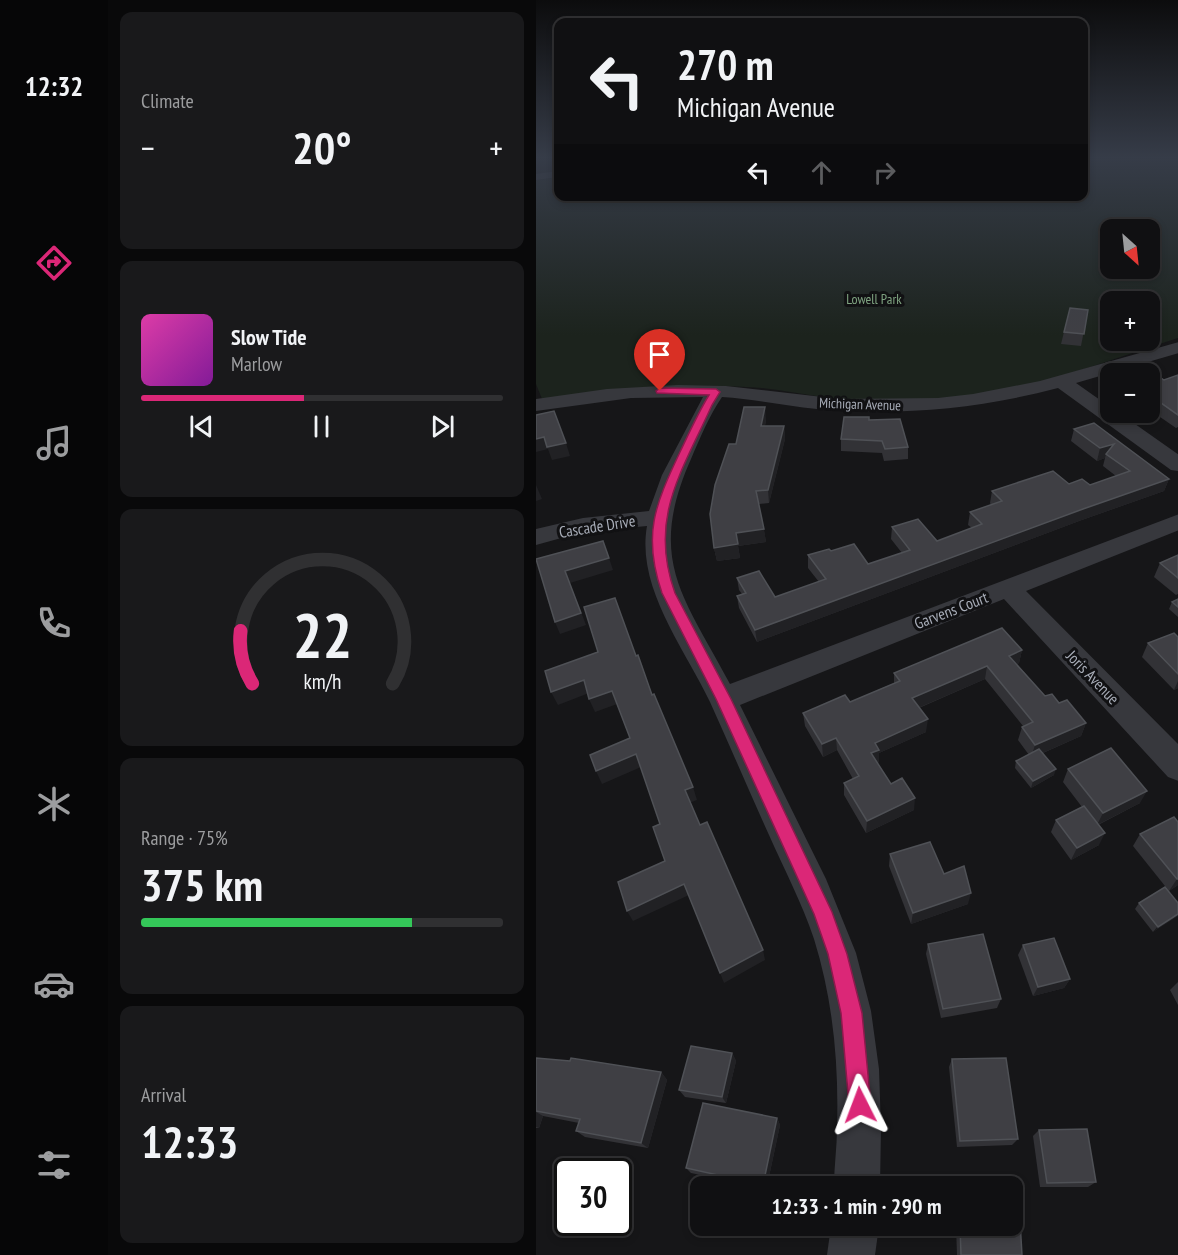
<!DOCTYPE html>
<meta charset="utf-8">
<style>
:root{--surface:#101012;--page:#19191b;--text:#f1f3f6;--muted:#9c9d9f;--line:#303032;--accent:#db2777}
body{margin:0;font-family:"PT Sans Narrow",sans-serif;background:var(--page);color:var(--text);height:100vh;display:flex;flex-direction:column;font-size:22px;white-space:nowrap}
*{box-sizing:border-box;margin:0}
p{font-size:20px;color:var(--muted)}
.icon{flex:none;width:33px;height:33px;fill:none;stroke:currentColor;stroke-width:2;stroke-linecap:round;stroke-linejoin:round}
.map{position:relative;flex:1;overflow:hidden}
.sheet{display:flex;flex-direction:column;gap:12px;padding:12px;background:#09090a;width:428px}
.sheet>*{flex:none}
.guide{position:absolute;left:18px;top:18px;width:534px;height:183px;border-radius:12px;box-shadow:0 3px 9px #0003,0 0 0 2px var(--line);background:#101012;color:var(--text);overflow:hidden}
.needle{width:39px;rotate:153deg}
.tools{position:absolute;left:564px;top:219px;display:grid;gap:12px}
.tools a{display:grid;place-items:center;width:60px;height:60px;border-radius:12px;background:var(--surface);box-shadow:0 3px 9px #0003,0 0 0 2px var(--line);font-size:30px}
.speed{position:absolute;left:18px;top:1158px;display:flex;gap:12px;font-size:30px;font-weight:700;text-align:center}
.speed>*{display:grid;place-content:center;width:78px;height:78px;border-radius:50%;background:var(--surface);box-shadow:0 3px 9px #0003,0 0 0 2px var(--line);line-height:1}
.speed .limit{border:3px solid #111;border-radius:9px;background:#fff;color:#111}
.pin{position:absolute;display:grid;place-items:center;width:51px;height:51px;color:#fff;margin:-62px -26px;border-radius:50% 50% 50% 0;rotate:-45deg;box-shadow:0 0 6px #0007}
.pin .icon{rotate:45deg}
.me{position:absolute;width:66px;margin:-33px;rotate:357deg;stroke-linejoin:round;filter:drop-shadow(0 0 4px #0008)}
.turn{display:flex;align-items:center;gap:21px;height:126px;padding:0 24px;font-size:27px}
.turn .icon{width:78px;height:78px;stroke-width:2.5}
.turn b{display:block;font-size:42px;line-height:51px}
.lanes{display:flex;align-items:center;height:57px;padding:0 24px;background:#0003;justify-content:center;gap:30px;direction:ltr}
.lanes .off{opacity:.35}
.big{font-size:45px;font-weight:800;line-height:1.1}
.sheet .widget{flex:1;display:flex;flex-direction:column;justify-content:center;gap:9px;min-width:0;padding:0 21px;border-radius:12px;background:var(--page)}
.sheet .dial{align-items:center;gap:0}
.dial svg{height:156px;overflow:visible;fill:none;stroke:var(--line);stroke-width:7;stroke-linecap:round;text-anchor:middle}
.dial text{fill:var(--text);stroke:none}
.song{display:flex;align-items:center;gap:18px}
.cover{width:72px;height:72px;border-radius:9px;background:linear-gradient(135deg,hsl(320 70% 55%),hsl(290 70% 35%))}
.played{height:6px;border-radius:3px;background:linear-gradient(90deg,var(--accent) 45%,var(--line) 45%)}
.keys{display:flex;justify-content:space-around;direction:ltr}
.heat{display:flex;justify-content:space-between;align-items:center;font-size:33px;direction:ltr}
.charge{height:9px;border-radius:4px;background:linear-gradient(90deg,#34c759 75%,var(--line) 0)}
.trip{position:absolute;left:154px;top:1176px;width:333px;height:60px;border-radius:12px;background:var(--surface);box-shadow:0 3px 9px #0003,0 0 0 2px var(--line);font-weight:800;line-height:60px;text-align:center}
main{display:flex;flex:1;min-height:0}
.dock{display:flex;flex-direction:column;width:108px;justify-content:space-around;align-items:center;background:#060607;color:var(--muted)}
.dock .icon{width:42px;height:42px}
.dock .active{color:var(--accent)}
.dock b{font-size:27px;color:var(--text)}
.map>svg:first-child{display:block}
.green{fill:#1c231d;fill-rule:evenodd}
.lines{fill:none;stroke-linecap:round;stroke-linejoin:round}
.minor{fill:#37383d;fill-rule:evenodd}
.wall{fill:#323236}
.shaded-wall{fill:#212124}
.building{fill:#3f3f44;stroke:#4f5156;stroke-width:1.5}
.route{fill:#db2777;stroke:#8e194d;stroke-width:1.5}
.labels{text-anchor:middle;dominant-baseline:central;stroke-width:6;stroke-linejoin:round;paint-order:stroke}
.far-park-label{font-size:14px;fill:#7fa381;stroke:#111113}
.far-street-label{font-size:14px;fill:#a8adb8;stroke:#111113}
.street-label{font-size:16px;fill:#a8adb8;stroke:#111113}
</style>
<main>
<nav class="dock">
<b>12:32</b>
<svg class="icon active" aria-label="directions" viewBox="0 0 24 24"><path d="M12 3l9 9-9 9-9-9zM9 14v-3h6M13 9l2 2-2 2"/></svg>
<svg class="icon" aria-label="music" viewBox="0 0 24 24"><path d="M9 18V5l10-2v13"/><circle cx="6" cy="18" r="3"/><circle cx="16" cy="16" r="3"/></svg>
<svg class="icon" aria-label="phone" viewBox="0 0 24 24"><path d="M5 4h4l2 5-3 2q2 4 5 5l2-3 5 2v4C11 20 4 13 5 4z"/></svg>
<svg class="icon" aria-label="climate" viewBox="0 0 24 24"><path d="M12 3v18M4 7l16 10M4 17L20 7"/></svg>
<svg class="icon" aria-label="car" viewBox="0 0 24 24"><path d="M5 17H2v-5l4-1 3-4h7l3 4 3 1v5h-3M9 17h6M6 11h13"/><circle cx="7" cy="17" r="2"/><circle cx="17" cy="17" r="2"/></svg>
<svg class="icon" aria-label="filters" viewBox="0 0 24 24"><path d="M4 7h16M4 17h16"/><circle cx="9" cy="7" r="2"/><circle cx="15" cy="17" r="2"/></svg>
</nav>
<section class="sheet">
<div class="widget"><p>Climate</p>
<div class="heat"><a>−</a><b class="big">20°</b><a>+</a></div>
</div>
<div class="widget">
<div class="song"><i class="cover"></i><div><b>Slow Tide</b><p>Marlow</p></div></div>
<div class="played"></div>
<div class="keys"><svg class="icon" aria-label="previous" viewBox="0 0 24 24"><path d="M18 5L8 12l10 7zM5 5v14"/></svg><svg class="icon" aria-label="pause" viewBox="0 0 24 24"><path d="M8 5v14M16 5v14"/></svg><svg class="icon" aria-label="next" viewBox="0 0 24 24"><path d="M6 5l10 7-10 7zM19 5v14"/></svg></div>
</div>
<div class="widget dial"><svg viewBox="0 0 100 80">
<path d="M14 69A42 42 0 1 1 86 69"/>
<path d="M14 69A42 42 0 0 1 8 42" stroke="#db2777"/>
<text x="50" y="56" font-size="32" font-weight="700">22</text>
<text x="50" y="72" font-size="11">km/h</text>
</svg></div>
<div class="widget"><p>Range · 75%</p><b class="big">375 km</b><div class="charge"></div></div>
<div class="widget"><p>Arrival</p><b class="big">12:33</b></div>
</section>
<div class="map">
<svg width="643" height="1255" viewBox="0 0 643 1255">
<rect width="100%" height="100%" fill="#161618"/>
<!-- green -->
<path class="green" d="M 548,159 L 642,159 L 642,338 C 570,361 495,391 418,398 C 378,401 336,402 296,398 C 267,395 239,388 210,387 C 141,383 74,390 6,399 L 0,384 L 0,180 L 22,177 L 22,196 L 548,196 ZM 574,230 L 614,230 L 614,268 L 574,268 ZM 574,302 L 614,302 L 614,340 L 574,340 Z"/>
<g class="lines">
<!-- minor -->
<g class="minor">
<polygon points="22,171 22,177 0,180 0,174"/>
<path d="M 643,342 L 643,353 L 540,383 L 574,407 L 574,412 L 582,412 L 643,455 L 643,471 L 635,470 L 522,388 C 443,409 363,416 281,409 C 249,406 218,399 186,397 C 173,416 164,438 155,459 C 110,560 148,597 194,684 L 643,514 L 643,530 L 490,591 L 643,745 L 643,781 L 632,777 L 468,599 L 204,705 L 290,879 L 320,953 L 335,1011 L 343,1069 L 345,1128 L 344,1186 L 298,1186 C 298,1167 301,1147 301,1128 C 303,1064 297,1000 278,939 C 266,903 248,869 233,835 C 213,791 194,746 174,702 C 149,649 100,588 111,526 L 47,532 L 0,545 L 0,529 L 47,518 L 113,511 L 126,475 L 167,397 L 95,398 L 0,411 L 0,399 L 71,389 L 142,385 L 190,386 L 304,399 L 402,398 L 437,394 L 504,381 Z"/>
<polygon points="295,1226 343,1226 339,1255 291,1255"/>
</g>
</g>
<!-- wall -->
<g class="wall">
<polygon points="552,310 545,346 525,344 528,332"/>
<polygon points="614,374 628,380 642,375 642,427 640,428 614,410"/>
<polygon points="230,419 229,426 248,426 249,439 233,503 223,504 230,542 202,546 204,558 181,561 178,548 200,444"/>
<polygon points="333,420 372,447 372,459 348,461 346,453 305,451 305,439"/>
<polygon points="538,429 633,479 628,491 543,521 221,642 203,608 201,596 206,594 203,590 201,578 239,597 283,582 272,568 272,555 295,551 332,564 366,553 355,539 356,527 401,541 436,528 432,525 434,512 455,505 454,503 456,491 533,484 554,485 580,476 567,466 569,458 561,461 535,441"/>
<polygon points="642,555 642,594 640,595 618,577 624,563"/>
<polygon points="642,599 642,617 633,609 636,602"/>
<polygon points="642,637 642,688 638,690 606,657 612,643"/>
<polygon points="486,650 483,663 481,664 509,696 523,703 550,723 545,736 507,753 518,775 495,788 479,768 480,761 493,755 482,740 486,727 487,726 449,679 383,708 390,732 343,753 343,762 341,763 355,784 378,810 330,833 308,795 308,783 317,779 301,750 287,757 269,726 267,713 314,702 358,683 358,673"/>
<polygon points="532,769 604,803 562,825 563,845 535,860 515,832 520,820 546,807 527,782"/>
<polygon points="642,822 642,885 633,891 597,846 604,834"/>
<polygon points="354,854 408,874 432,904 375,924 353,866"/>
<polygon points="603,903 642,903 617,932 599,909"/>
<polygon points="392,944 465,999 461,1008 405,1018 390,954"/>
<polygon points="487,945 534,979 528,988 497,996 482,955"/>
<polygon points="642,982 642,1005 634,990"/>
<polygon points="196,1053 200,1061 190,1103 149,1097 143,1090"/>
<polygon points="0,1058 125,1072 131,1080 112,1148 49,1137 40,1131 43,1123 7,1116 3,1128 0,1128"/>
<polygon points="416,1059 482,1139 476,1145 421,1147 413,1067"/>
<polygon points="241,1118 244,1125 231,1186 216,1186 155,1173 150,1168"/>
<polygon points="503,1130 560,1182 552,1187 504,1187 497,1136"/>
<polygon points="420,1226 477,1226 486,1255 421,1255"/>
</g>
<!-- shaded-wall -->
<g class="shaded-wall">
<polygon points="229,407 230,419 227,439 225,426"/>
<polygon points="248,426 249,439 233,503 232,490"/>
<polygon points="8,437 30,443 34,456 16,460 12,449 0,452 0,439"/>
<polygon points="578,444 570,454 569,458 561,461 564,448"/>
<polygon points="633,479 628,491 543,521 221,642 219,630 547,509"/>
<polygon points="0,485 6,499 0,501"/>
<polygon points="228,529 230,542 202,546 204,558 181,561 178,548 200,533"/>
<polygon points="73,558 77,570 34,583 50,625 24,634 19,622 29,571"/>
<polygon points="486,650 483,663 470,669 473,656"/>
<polygon points="451,666 449,679 375,711 376,698"/>
<polygon points="48,680 53,693 22,705 15,692"/>
<polygon points="642,681 642,688 638,690"/>
<polygon points="76,691 81,704 59,712 53,699"/>
<polygon points="392,719 390,732 343,753 343,762 335,766 335,753 339,743"/>
<polygon points="550,723 545,736 495,758 499,745"/>
<polygon points="300,738 301,750 287,757 286,744"/>
<polygon points="100,754 105,767 66,784 60,771"/>
<polygon points="520,769 518,775 495,788 497,781"/>
<polygon points="157,787 161,800 153,803 149,790"/>
<polygon points="611,791 604,803 561,825 567,813"/>
<polygon points="379,798 378,810 330,833 331,821"/>
<polygon points="569,833 563,845 535,860 541,848"/>
<polygon points="641,879 642,879 642,885 633,891"/>
<polygon points="148,884 153,895 97,921 91,911"/>
<polygon points="435,893 432,904 375,924 377,913"/>
<polygon points="642,914 642,916 617,932 622,927"/>
<polygon points="227,950 229,960 188,983 184,973"/>
<polygon points="534,979 528,988 497,996 502,987"/>
<polygon points="196,1053 200,1061 190,1103 186,1097"/>
<polygon points="125,1072 131,1080 112,1148 105,1143"/>
<polygon points="0,1112 7,1116 3,1128 0,1127"/>
<polygon points="241,1118 244,1125 231,1186 228,1186 227,1185"/>
</g>
<!-- building -->
<g class="building">
<polygon points="534,308 552,310 548,334 528,332"/>
<polygon points="607,366 628,380 642,375 642,415 614,395 614,374 582,374"/>
<polygon points="208,407 229,407 225,426 248,426 232,490 220,491 228,529 200,533 202,544 178,548 174,514 179,485 193,444 200,444"/>
<polygon points="18,411 30,443 11,447 8,437 0,439 0,415"/>
<polygon points="308,417 333,417 333,420 364,419 372,447 349,449 346,441 305,439"/>
<polygon points="558,423 633,479 547,509 219,630 201,596 210,593 201,578 223,571 239,597 290,579 272,555 293,549 295,551 318,544 332,564 374,550 356,527 382,519 401,541 446,524 434,512 466,501 456,491 517,471 533,484 546,479 554,485 594,471 570,454 578,444 564,448 538,429"/>
<polygon points="67,541 73,558 29,571 45,613 19,622 0,559"/>
<polygon points="642,555 642,578 624,563"/>
<polygon points="79,598 100,656 102,655 116,695 118,694 157,787 149,790 164,825 171,822 227,950 184,973 148,884 91,911 82,882 129,861 117,827 124,824 100,754 60,771 54,755 94,738 76,691 53,699 48,680 15,692 9,671 62,652 48,607"/>
<polygon points="642,599 642,607 636,602"/>
<polygon points="466,628 486,650 473,656 509,696 516,694 523,703 531,700 550,723 499,745 486,727 497,722 451,666 376,698 392,719 339,743 343,750 335,753 355,784 366,778 379,798 331,821 308,783 323,776 300,738 286,744 267,713 309,695 314,702 364,681 358,673"/>
<polygon points="638,633 642,637 642,674 612,643"/>
<polygon points="575,748 611,791 567,813 532,769"/>
<polygon points="503,749 520,769 497,781 480,761"/>
<polygon points="548,806 569,833 541,848 520,820"/>
<polygon points="638,817 642,822 642,879 641,879 604,834"/>
<polygon points="394,842 408,874 428,866 435,893 377,913 354,854"/>
<polygon points="629,887 642,903 642,914 622,927 603,903"/>
<polygon points="447,934 465,999 407,1009 392,944"/>
<polygon points="518,938 534,979 502,987 487,945"/>
<polygon points="155,1046 196,1053 186,1097 143,1090"/>
<polygon points="0,1058 34,1061 35,1058 125,1072 105,1143 40,1131 44,1119 0,1111"/>
<polygon points="470,1058 482,1139 424,1141 416,1059"/>
<polygon points="167,1103 241,1118 227,1185 150,1168"/>
<polygon points="551,1129 560,1182 511,1183 503,1130"/>
<polygon points="477,1203 483,1204 486,1255 425,1255 424,1226 477,1226"/>
</g>
<!-- sky -->
<linearGradient id="sky" x2="0" y2="1"><stop stop-color="#0c0c0d"/><stop offset="0.47" stop-color="#363c48"/><stop offset="1" stop-color="#363c48" stop-opacity="0"/></linearGradient>
<rect width="643" height="335" fill="url(#sky)"/>
<!-- route -->
<path class="route" d="M 124,388 L 180,389 L 184,392 L 176,405 C 146,472 112,518 139,593 L 195,699 L 296,912 L 311,954 L 326,1013 L 335,1105 L 332,1113 L 324,1116 L 316,1113 L 313,1105 L 305,1013 L 292,954 L 278,914 L 180,699 L 126,593 C 106,535 119,505 144,452 C 153,433 162,413 173,395 L 121,393 L 120,391 Z"/>
<g class="labels">
<!-- far-park labels -->
<g class="far-park-label">
<text x="338" y="299">Lowell Park</text>
</g>
<!-- far-street labels -->
<g class="far-street-label">
<text transform="translate(324 404) rotate(2)">Michigan Avenue</text>
</g>
<!-- street labels -->
<g class="street-label">
<text transform="translate(61 526) rotate(-9)">Cascade Drive</text>
<text transform="translate(415 610) rotate(-21)">Garvens Court</text>
<text transform="translate(557 677) rotate(46)">Joris Avenue</text>
</g>
</g>
</svg>
<div class="tools">
<a><svg class="needle" viewBox="-14 -14 28 28"><path d="M0-13l5 13h-10z" fill="#e53935"/><path d="M0 13l5-13h-10z" fill="#9c9d9f"/></svg></a>
<a>+</a>
<a>−</a>
</div>
<div class="speed"><div class="limit">30</div></div>
<div class="pin" style="left:124px;top:391px;background:#d93025"><svg class="icon" aria-label="arrive" viewBox="0 0 24 24"><path d="M6 21V4h12l-3 4 3 4H6"/></svg></div>
<svg class="me" style="left:324px;top:1105px" viewBox="-20 -20 40 40"><path d="M0-17L14 15 0 8-14 15z" fill="#db2777" stroke="#fff" stroke-width="4"/></svg>
<div class="trip">12:33 · 1 min · 290 m</div>
<div class="guide">
<div class="turn"><svg class="icon" aria-label="left" viewBox="0 0 24 24"><path d="M17 20v-9H6M10 6l-5 5 5 5"/></svg><div><b>270 m</b>Michigan Avenue</div></div>
<div class="lanes"><svg class="icon" aria-label="left" viewBox="0 0 24 24"><path d="M17 20v-9H6M10 6l-5 5 5 5"/></svg><svg class="icon off" aria-label="ahead" viewBox="0 0 24 24"><path d="M12 20V5M6 11l6-6 6 6"/></svg><svg class="icon off" aria-label="right" viewBox="0 0 24 24"><path d="M7 20v-9h11M14 6l5 5-5 5"/></svg></div>
</div>
</div>
</main>
